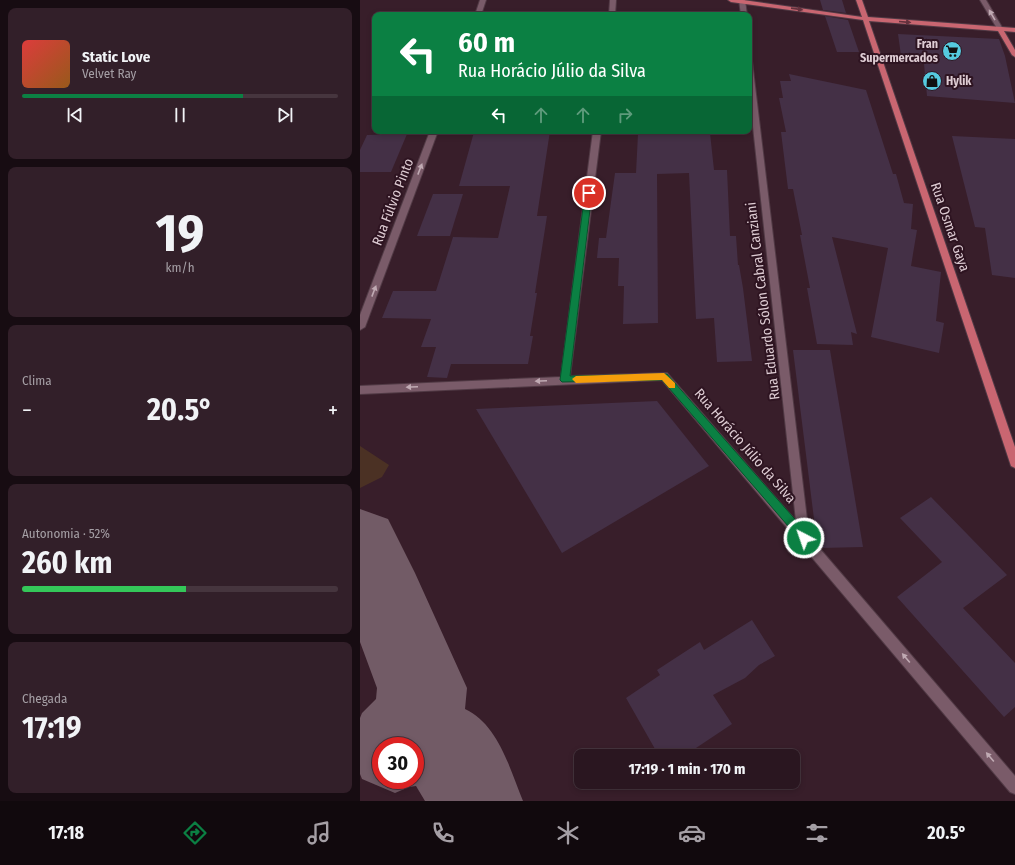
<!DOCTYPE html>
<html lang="pt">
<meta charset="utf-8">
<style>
:root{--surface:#2a1620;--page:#321f29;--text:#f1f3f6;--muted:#a59fa5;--line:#46353e;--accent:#0b8043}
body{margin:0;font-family:"Fira Sans Condensed",sans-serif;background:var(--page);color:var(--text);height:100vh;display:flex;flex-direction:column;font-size:15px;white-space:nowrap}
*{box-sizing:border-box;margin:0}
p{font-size:13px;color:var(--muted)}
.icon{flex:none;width:22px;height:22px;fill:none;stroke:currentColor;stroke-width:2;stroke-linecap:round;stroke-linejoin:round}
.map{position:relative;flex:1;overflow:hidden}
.side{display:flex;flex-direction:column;gap:8px;padding:8px;background:#170c12;width:360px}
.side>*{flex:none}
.banner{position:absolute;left:12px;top:12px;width:380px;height:122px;border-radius:8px;box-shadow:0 2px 6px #0003,0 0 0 1px var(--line);background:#0b8043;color:#fff;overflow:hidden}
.speed{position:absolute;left:12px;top:737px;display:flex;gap:8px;font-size:20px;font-weight:700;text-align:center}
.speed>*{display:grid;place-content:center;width:52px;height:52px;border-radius:50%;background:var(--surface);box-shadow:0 2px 6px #0003,0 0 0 1px var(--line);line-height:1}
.speed .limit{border:6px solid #d22;background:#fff;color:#111}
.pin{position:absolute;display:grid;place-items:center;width:34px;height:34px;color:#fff;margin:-17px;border:2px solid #fff;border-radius:50%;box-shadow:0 1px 4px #0007}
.me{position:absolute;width:44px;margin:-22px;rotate:319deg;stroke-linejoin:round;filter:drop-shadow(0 0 3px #0008)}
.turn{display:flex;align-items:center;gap:14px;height:84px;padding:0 20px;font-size:18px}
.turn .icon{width:52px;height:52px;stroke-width:2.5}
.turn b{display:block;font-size:28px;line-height:34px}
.lanes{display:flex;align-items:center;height:38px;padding:0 20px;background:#0003;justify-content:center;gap:20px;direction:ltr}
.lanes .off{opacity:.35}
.big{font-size:30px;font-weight:700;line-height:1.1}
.side .card{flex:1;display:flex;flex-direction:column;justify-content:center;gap:6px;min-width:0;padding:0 14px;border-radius:8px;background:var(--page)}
.side .dial{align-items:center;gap:0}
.dial b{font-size:52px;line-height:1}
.song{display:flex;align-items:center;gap:12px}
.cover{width:48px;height:48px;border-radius:6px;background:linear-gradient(135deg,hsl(0 70% 55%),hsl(30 70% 35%))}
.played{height:4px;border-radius:2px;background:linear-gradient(90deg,var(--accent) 70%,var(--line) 70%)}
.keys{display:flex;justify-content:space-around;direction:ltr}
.heat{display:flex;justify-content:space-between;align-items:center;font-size:22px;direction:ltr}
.charge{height:6px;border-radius:3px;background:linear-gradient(90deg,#34c759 52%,var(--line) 0)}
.trip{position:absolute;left:214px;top:749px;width:226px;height:40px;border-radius:8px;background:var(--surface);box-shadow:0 2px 6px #0003,0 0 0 1px var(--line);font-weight:700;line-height:40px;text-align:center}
.menu{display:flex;height:64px;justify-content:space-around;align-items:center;background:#11090d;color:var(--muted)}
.menu .icon{width:28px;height:28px}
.menu .active{color:var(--accent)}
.menu b{font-size:18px;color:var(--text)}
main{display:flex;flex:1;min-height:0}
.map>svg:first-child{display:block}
.green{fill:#4b3124}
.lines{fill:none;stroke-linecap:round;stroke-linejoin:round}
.taxiway{fill:#725b66;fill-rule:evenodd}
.building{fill:#443046}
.minor-casing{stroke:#513a45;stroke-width:2}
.major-casing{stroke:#513a45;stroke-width:2}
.minor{fill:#7a5b69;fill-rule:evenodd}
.major{fill:#c96671;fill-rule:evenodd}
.oneway{fill:#64313d}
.oneway2{fill:#c0aab3}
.route{fill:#0b8043;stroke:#07532c}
.slow{fill:#f59e0b}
.labels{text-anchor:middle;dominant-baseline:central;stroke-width:4;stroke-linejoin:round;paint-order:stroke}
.far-poi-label{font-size:12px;font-weight:bold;fill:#deccd3;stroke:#2e1421;text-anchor:end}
.street-label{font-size:14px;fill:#deccd3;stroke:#2e1421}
</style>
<main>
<section class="side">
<div class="card">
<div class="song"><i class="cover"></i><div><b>Static Love</b><p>Velvet Ray</p></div></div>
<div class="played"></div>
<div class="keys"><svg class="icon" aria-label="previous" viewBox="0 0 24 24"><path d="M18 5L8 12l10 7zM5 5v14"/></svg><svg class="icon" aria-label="pause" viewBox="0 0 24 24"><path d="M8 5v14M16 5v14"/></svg><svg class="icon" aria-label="next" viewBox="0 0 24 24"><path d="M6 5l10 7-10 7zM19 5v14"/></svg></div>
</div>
<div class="card dial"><b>19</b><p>km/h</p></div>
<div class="card"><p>Clima</p>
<div class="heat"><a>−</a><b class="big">20.5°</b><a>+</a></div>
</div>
<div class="card"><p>Autonomia · 52%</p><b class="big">260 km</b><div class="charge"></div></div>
<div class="card"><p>Chegada</p><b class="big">17:19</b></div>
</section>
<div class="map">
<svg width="655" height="801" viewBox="0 0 655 801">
<rect width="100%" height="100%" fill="#381e2a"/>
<!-- green -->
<polygon class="green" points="0,446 29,465 22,477 0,488"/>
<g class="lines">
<!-- taxiway -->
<path class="taxiway" d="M 0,509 L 28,519 L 55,573 L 107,688 L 105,709 C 138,724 150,769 163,801 L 65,801 L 56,786 L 49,787 L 35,793 L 2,779 L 0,774 L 0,718 L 2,713 L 16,699 L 17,688 L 0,642 ZM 21,746 L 55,746 L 55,780 L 21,780 Z"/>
</g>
<!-- building -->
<g class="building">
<polygon points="460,0 482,0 486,13 463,10"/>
<polygon points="465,16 488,20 499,52 477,52"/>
<polygon points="538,34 639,39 645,56 655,103 567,96 564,64 542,63"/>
<polygon points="429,74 506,90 533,174 536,174 544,203 553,204 551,229 557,230 551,266 581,272 576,321 584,323 579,353 511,337 528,248 472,237 497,334 491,332 493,345 457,344 447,288 450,288 440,235 442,235 433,189 428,189 421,132 426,132 419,98 423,98 420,81 431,81"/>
<polygon points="190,131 177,216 187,216 175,293 177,293 170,336 173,336 168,364 91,364 87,378 67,377 76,347 61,347 71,319 22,318 33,291 76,291 93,237 138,238 150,186 99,186 114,132"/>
<polygon points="350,133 354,170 367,170 370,236 376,236 378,265 379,265 383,288 392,361 357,362 354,318 336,319 329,173 297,174 298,323 263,324 264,286 258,286 259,258 237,258 239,238 246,238 255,173 276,173 278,134"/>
<polygon points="47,134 31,172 0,172 0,150 7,135"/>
<polygon points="592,136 655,139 655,278 632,275 625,228 615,227"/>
<polygon points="73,194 103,194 90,236 57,236"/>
<polygon points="433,350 470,350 503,547 461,548 457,543"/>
<polygon points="297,401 349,466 202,553 116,409"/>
<polygon points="571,497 647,575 603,608 655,663 655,707 644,717 537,597 582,562 540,518"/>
<polygon points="392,620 415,656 399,665 385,678 353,695 372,724 324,756 299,756 266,698 300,675 297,670 340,642 344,650"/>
</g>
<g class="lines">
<defs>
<g id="minor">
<polygon points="120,0 126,0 121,15 115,15"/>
<polygon points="250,0 256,0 255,15 249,15"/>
<polygon points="379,0 385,0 387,15 381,15"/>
<polygon points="620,0 626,0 643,29 642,30 638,30"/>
<polygon points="389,59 392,61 449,536 655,776 655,794 650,792 302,380 0,394 0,386 201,377 233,131 241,131 210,376 307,373 436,521 389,90"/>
<polygon points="70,131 78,131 5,327 0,330 0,315"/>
</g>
<polygon id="major" points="368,0 383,0 502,17 496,0 502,0 508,17 655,28 655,32 644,31 655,50 655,57 652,55 638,31 509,21 655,447 655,468 651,466 650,463 503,20 371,2"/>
</defs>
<!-- minor casing -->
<use href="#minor" class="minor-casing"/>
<!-- major casing -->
<use href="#major" class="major-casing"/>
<!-- minor -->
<use href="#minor" class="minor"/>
<!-- major -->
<use href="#major" class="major"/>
</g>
<!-- one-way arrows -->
<defs><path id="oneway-solid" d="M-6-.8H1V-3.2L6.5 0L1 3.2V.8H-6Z"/></defs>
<g class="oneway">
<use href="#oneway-solid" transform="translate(437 9) rotate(8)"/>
<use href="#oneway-solid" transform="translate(545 22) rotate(5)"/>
</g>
<g class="oneway2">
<use href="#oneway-solid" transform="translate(632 15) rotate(-120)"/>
<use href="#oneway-solid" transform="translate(60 169) rotate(-69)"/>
<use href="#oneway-solid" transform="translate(14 291) rotate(-69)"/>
<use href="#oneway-solid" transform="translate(181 381) rotate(177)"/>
<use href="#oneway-solid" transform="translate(52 387) rotate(177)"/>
<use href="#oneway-solid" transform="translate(546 658) rotate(-130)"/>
<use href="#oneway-solid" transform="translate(630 757) rotate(-130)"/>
</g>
<!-- route -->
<polygon class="route" points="229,191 232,193 210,376 307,374 448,534 449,538 448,541 444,543 441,541 302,380 202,382 200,380 225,193"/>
<!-- slow -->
<polygon class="slow" points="304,373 315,383 315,388 309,388 302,380 216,383 212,379 216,376"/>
<!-- icons -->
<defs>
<symbol id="supermarket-disc" viewBox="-11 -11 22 22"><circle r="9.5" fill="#55cadf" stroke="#2e1421"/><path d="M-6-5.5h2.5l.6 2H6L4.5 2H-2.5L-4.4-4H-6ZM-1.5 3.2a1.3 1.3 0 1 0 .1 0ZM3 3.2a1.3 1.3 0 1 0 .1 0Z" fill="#111"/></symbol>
<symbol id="shop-disc" viewBox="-11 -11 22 22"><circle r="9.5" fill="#55cadf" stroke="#2e1421"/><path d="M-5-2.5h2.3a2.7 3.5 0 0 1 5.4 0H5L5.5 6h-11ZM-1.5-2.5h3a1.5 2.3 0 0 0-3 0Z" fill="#111"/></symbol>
</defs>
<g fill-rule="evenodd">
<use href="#supermarket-disc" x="581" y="40" width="22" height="22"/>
<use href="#shop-disc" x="561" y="70" width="22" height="22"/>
</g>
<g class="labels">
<!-- far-poi labels -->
<g class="far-poi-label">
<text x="578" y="44">Fran<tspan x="578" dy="14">Supermercados</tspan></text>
<text x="586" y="81" text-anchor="start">Hylik</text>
</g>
<!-- street labels -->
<g class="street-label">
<text transform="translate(33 202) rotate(-69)">Rua Fúlvio Pinto</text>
<text transform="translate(590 227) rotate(71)">Rua Osmar Gaya</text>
<text transform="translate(403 301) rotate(-97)">Rua Eduardo Sólon Cabral Canziani</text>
<text transform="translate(385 446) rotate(49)">Rua Horácio Júlio da Silva</text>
</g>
</g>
</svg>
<div class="speed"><div class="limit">30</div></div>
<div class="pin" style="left:229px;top:193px;background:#d93025"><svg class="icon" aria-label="arrive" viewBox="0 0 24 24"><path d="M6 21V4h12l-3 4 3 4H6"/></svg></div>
<svg class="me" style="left:444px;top:538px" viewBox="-20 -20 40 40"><circle r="17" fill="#0b8043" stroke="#fff" stroke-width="3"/><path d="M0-11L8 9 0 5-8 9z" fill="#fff"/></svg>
<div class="trip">17:19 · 1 min · 170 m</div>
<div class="banner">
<div class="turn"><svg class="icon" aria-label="left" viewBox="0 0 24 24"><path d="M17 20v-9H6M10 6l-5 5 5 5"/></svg><div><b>60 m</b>Rua Horácio Júlio da Silva</div></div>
<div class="lanes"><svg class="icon" aria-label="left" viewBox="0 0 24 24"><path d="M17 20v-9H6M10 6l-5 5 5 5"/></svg><svg class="icon off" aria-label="ahead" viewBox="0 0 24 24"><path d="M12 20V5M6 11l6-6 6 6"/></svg><svg class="icon off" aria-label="ahead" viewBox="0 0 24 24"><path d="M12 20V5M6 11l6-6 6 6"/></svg><svg class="icon off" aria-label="right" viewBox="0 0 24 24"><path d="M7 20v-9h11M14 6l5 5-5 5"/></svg></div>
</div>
</div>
</main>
<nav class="menu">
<b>17:18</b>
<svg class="icon active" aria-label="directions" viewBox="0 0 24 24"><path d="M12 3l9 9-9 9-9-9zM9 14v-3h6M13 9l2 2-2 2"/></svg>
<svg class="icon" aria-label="music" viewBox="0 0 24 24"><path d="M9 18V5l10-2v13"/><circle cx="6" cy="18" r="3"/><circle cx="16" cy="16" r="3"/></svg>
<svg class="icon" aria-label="phone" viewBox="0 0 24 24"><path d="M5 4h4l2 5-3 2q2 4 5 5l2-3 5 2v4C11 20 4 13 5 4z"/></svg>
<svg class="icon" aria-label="climate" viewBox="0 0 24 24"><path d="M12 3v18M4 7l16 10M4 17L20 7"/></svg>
<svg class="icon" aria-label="car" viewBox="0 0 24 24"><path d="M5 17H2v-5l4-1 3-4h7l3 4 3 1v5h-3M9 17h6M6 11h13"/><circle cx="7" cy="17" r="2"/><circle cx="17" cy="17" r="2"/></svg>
<svg class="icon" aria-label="filters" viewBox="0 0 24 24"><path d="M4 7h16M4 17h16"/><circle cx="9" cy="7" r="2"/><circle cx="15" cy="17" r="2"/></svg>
<b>20.5°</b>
</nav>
